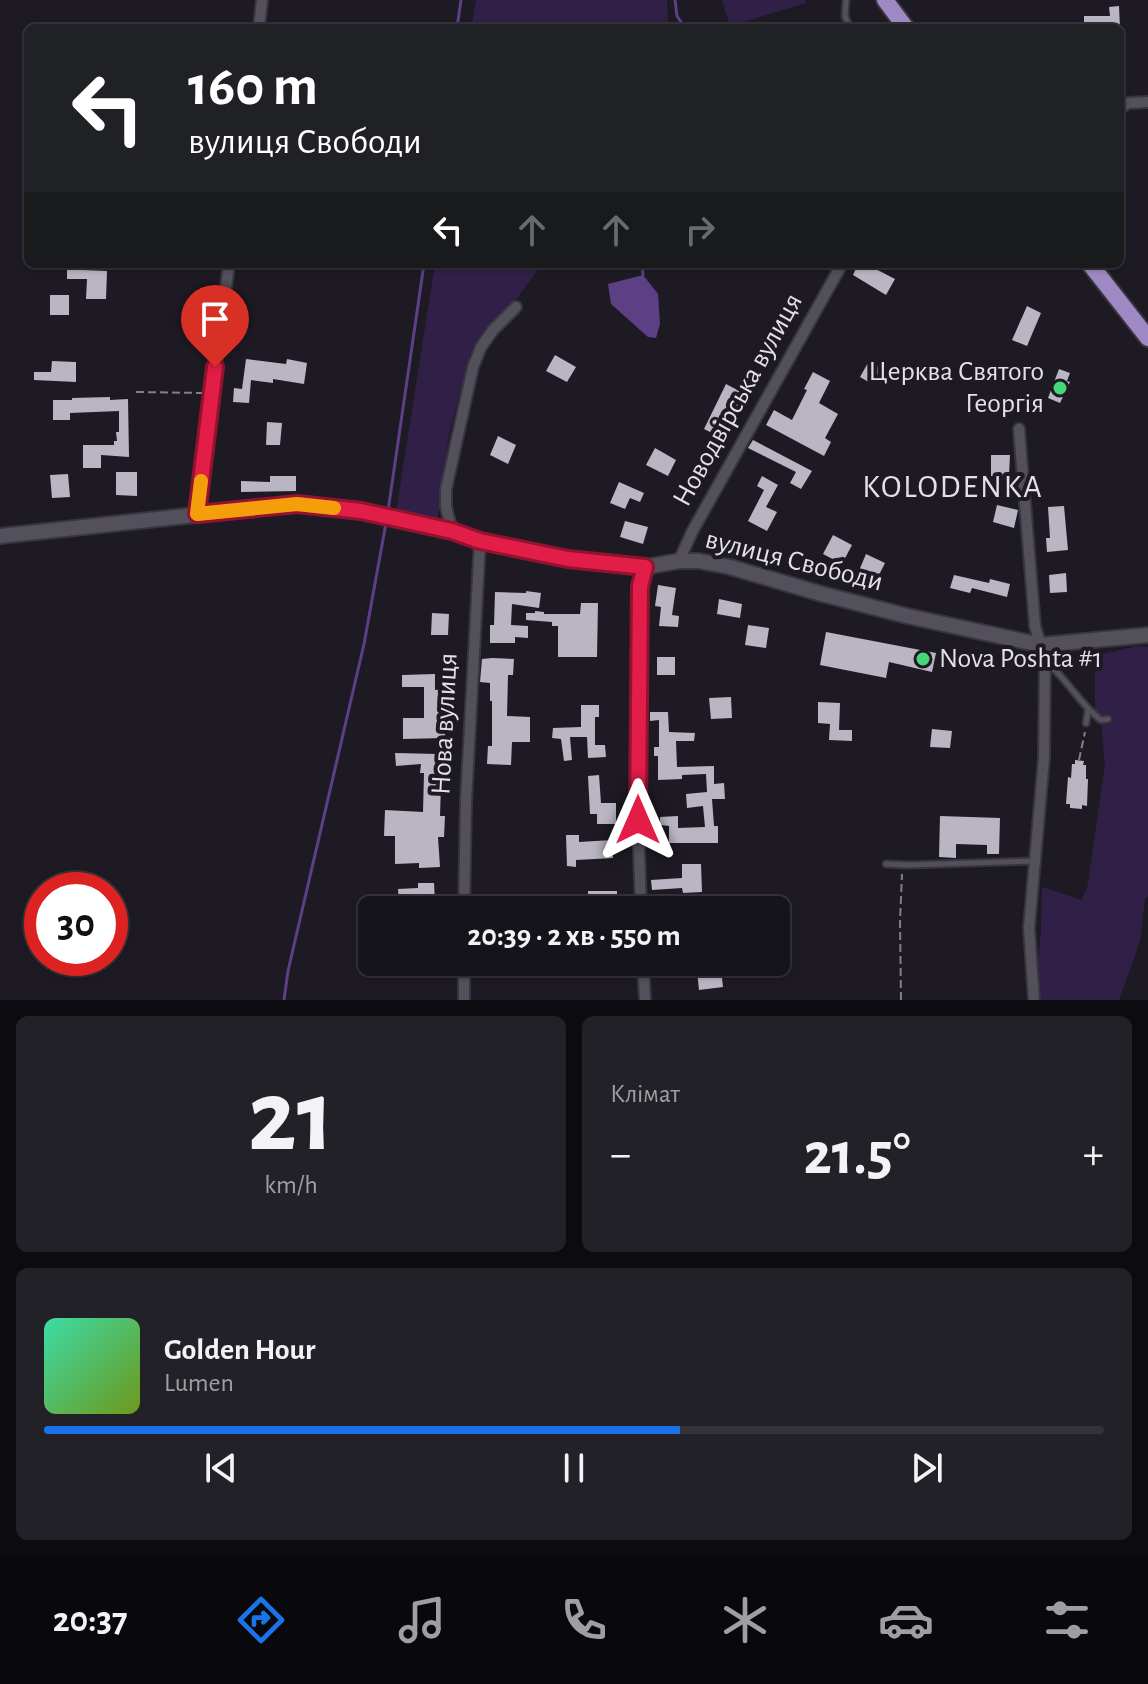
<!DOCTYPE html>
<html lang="uk">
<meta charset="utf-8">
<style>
:root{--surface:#16141b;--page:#232128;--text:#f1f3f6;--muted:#9e9ea3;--line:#35333a;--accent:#1a73e8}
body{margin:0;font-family:"Alegreya Sans",sans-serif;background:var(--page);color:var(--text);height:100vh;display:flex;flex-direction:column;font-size:30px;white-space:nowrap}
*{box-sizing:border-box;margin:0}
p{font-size:26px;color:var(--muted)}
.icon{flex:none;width:44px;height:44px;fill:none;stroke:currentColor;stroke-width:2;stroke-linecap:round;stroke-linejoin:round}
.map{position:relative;height:1000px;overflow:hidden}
.side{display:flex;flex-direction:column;gap:16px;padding:16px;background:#0c0b0f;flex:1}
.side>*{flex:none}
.top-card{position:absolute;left:24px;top:24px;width:1100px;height:244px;border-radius:12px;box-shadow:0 2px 6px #0004,0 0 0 2px var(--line);background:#202124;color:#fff;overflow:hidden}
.speed{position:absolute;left:24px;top:872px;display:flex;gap:16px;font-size:40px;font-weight:700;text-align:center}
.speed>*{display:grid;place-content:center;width:104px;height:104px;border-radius:50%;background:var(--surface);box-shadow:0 2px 6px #0004,0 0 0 2px var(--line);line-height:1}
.speed .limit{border:12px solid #d22;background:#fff;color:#111}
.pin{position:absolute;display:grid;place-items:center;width:68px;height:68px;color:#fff;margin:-82px -34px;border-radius:50% 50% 50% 0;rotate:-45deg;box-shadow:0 0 8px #0007}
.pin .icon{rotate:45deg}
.me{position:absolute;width:88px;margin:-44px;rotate:0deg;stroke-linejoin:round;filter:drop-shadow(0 0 6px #0008)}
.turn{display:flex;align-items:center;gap:28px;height:168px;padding:0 32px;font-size:36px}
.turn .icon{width:104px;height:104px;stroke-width:2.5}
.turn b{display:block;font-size:56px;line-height:68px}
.lanes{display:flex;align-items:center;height:76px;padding:0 32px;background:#0003;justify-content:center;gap:40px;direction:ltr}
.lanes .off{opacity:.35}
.big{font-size:60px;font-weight:600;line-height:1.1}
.side .card{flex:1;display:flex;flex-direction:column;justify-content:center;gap:12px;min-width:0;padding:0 28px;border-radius:12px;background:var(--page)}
.side .dial{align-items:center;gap:0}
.dial b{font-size:104px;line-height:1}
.song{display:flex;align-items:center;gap:24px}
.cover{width:96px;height:96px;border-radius:12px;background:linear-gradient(135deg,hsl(160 70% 55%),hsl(80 70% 35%))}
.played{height:8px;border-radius:4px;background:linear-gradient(90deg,var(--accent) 60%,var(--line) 60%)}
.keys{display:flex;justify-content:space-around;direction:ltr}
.heat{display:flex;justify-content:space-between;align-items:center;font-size:44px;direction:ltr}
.side .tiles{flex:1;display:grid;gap:16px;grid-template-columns:1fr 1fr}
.card:last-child{grid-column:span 2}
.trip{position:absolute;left:358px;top:896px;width:432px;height:80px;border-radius:12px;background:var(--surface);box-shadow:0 2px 6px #0004,0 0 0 2px var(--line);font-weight:600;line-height:80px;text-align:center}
.tabs{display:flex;height:128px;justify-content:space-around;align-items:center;background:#09080b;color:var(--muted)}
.tabs .icon{width:56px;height:56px}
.tabs .active{color:var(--accent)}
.tabs b{font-size:36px;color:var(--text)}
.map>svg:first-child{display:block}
.green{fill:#302048}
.water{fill:#5d3f86}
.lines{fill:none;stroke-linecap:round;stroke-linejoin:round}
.stream{stroke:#5d3f86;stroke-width:3}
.building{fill:#b9b5c2}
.service-casing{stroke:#38363d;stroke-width:9}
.minor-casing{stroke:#38363d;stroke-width:14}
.secondary-casing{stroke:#38363d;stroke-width:18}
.trunk-casing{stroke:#38363d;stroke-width:20}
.path{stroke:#827f87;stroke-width:2;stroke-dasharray:8 4;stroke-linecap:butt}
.service{stroke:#54505b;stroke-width:5}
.minor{stroke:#54505b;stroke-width:10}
.secondary{stroke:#54505b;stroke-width:14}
.trunk{stroke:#9f89c4;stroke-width:16}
.route-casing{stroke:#92132f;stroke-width:20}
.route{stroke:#e11d48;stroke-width:14}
.slow{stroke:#f59e0b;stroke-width:14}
.poi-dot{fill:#47d779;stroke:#1e1a24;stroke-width:3}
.labels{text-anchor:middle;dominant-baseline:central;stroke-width:8;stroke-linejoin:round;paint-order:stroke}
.poi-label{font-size:28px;fill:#e3e1e7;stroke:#1e1a24;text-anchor:end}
.street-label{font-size:28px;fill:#e3e1e7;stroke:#1e1a24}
.quarter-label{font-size:32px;letter-spacing:2px;fill:#e3e1e7;stroke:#1e1a24}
</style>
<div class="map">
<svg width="1148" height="1000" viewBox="0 0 1148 1000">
<rect width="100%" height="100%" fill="#1e1a24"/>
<!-- green -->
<g class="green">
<polygon points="476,0 667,0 668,28 471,28"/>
<polygon points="722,0 805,0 806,3 730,26"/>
<polygon points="435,264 542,264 515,301 470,354 449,435 437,523 396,512"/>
<polygon points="1137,646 1148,647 1148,896 1145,899 1140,941 1119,1000 1039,1000 1038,961 1041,931 1042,887 1081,900 1087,889 1105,765 1101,720 1095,709 1095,656"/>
</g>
<!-- water -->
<polygon class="water" points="643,275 658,294 660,324 656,338 648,337 611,304 608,284"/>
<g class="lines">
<!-- stream -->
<g class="stream">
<polyline points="675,0 677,16 685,28"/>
<polyline points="457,28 461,0"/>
<polyline points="642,264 643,275"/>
<polyline points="388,511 424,264"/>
<polyline points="284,1000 288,971 364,644 386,523"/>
</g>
</g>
<!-- building -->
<g class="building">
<polygon points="1119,6 1120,28 1110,28 1110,25 1084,25 1084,16 1110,16 1109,7"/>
<polygon points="67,264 83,264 83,270 107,271 106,299 86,299 87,279 67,279"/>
<polygon points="858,264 866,264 895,279 886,295 853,275"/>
<rect x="50" y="295" width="19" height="20"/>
<polygon points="1027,306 1041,313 1027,346 1012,340"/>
<polygon points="555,355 576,367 567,382 546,371"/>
<polygon points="246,359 286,364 287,359 307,363 304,384 273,379 273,383 251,380 249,403 233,402 234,388 242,389"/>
<polygon points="52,361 76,362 76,382 34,380 34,372 51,372"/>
<polygon points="869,361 886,371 880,383 875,380 872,384 860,377"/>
<polygon points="1059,369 1070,373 1067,381 1070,382 1060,403 1048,398"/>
<polygon points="813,372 830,381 819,403 838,414 825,438 831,442 824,456 766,425 774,410 792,420 807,390 804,389"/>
<polygon points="726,384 745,394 737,410 733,408 718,436 704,429"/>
<polygon points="110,397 110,400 128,399 129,457 101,455 101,468 83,468 83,445 114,445 114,441 117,441 116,432 119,432 119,411 70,413 70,420 53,420 53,400 72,400 72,398"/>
<polygon points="267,422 282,423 280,445 266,445"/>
<polygon points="498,436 516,445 508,464 490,455"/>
<polygon points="753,440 812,471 801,489 790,483 796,472 748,448"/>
<polygon points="655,448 676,460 668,476 646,465"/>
<polygon points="991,455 1010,455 1009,476 991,476"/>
<polygon points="116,472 137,472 137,496 116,495"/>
<polygon points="68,474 70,497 52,498 50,475"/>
<polygon points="270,476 296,476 296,491 241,492 241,481 270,482"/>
<polygon points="762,476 778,485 766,507 777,512 767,531 748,521 764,490 757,486"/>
<polygon points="619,482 644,493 640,502 630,498 625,509 610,503"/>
<polygon points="997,505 1018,510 1014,528 993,522"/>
<polygon points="1064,506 1068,550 1047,552 1046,538 1050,538 1048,507"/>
<polygon points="625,521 648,527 643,544 620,537"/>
<polygon points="833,535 852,545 842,564 823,554"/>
<polygon points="866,554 885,563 876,581 858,573"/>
<polygon points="1066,573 1067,592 1050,593 1049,575"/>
<polygon points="954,575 989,583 990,579 1010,584 1007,597 972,588 970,593 950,588"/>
<polygon points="658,585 676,588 672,615 679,616 678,627 659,626 661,607 655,606"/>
<polygon points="526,591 541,593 539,608 512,604 511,625 528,626 528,638 515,637 515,643 490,643 490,625 494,625 495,592 526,593"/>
<polygon points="719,599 742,604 740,618 717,614"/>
<polygon points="581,603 598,603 597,657 558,657 558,626 552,626 552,622 526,620 526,613 535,613 535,611 544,612 544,614 580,614"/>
<polygon points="432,613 449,614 448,635 431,635"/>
<polygon points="748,625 769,628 766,648 745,645"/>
<polygon points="826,632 936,653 932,672 889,662 886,678 820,665"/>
<rect x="657" y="657" width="18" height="18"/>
<polygon points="492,658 514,659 513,675 508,675 507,716 530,717 530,742 512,742 511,765 487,764 488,746 492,746 492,701 490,701 490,683 480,682 482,659"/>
<polygon points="435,674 435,690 446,689 445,738 403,739 403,718 424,718 424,687 402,687 402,675"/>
<polygon points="731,697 732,718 711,719 709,698"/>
<polygon points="818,702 840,703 839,730 852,730 852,741 829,740 830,724 818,723"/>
<polygon points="581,705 599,705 599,717 595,717 595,745 605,745 606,757 588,758 587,737 570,737 572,760 564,761 561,739 552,738 553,728 581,727"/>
<polygon points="650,712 668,712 669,732 695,733 694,741 676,741 677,767 714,766 714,784 724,783 725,799 712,799 714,826 718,826 718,843 669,843 669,826 660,825 660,817 678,816 678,828 705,827 703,806 687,808 686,794 707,792 706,774 682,775 682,779 658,780 658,756 654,756 654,747 659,747 659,720 650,721"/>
<polygon points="932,729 952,731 950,748 930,747"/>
<polygon points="395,753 438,754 437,784 441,784 440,816 445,816 444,837 438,837 440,867 419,868 419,863 395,864 395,836 384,836 385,810 423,812 424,773 420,773 421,764 396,766"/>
<polygon points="1075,760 1084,761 1083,765 1086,765 1086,779 1088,779 1087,806 1082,805 1082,809 1070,808 1070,804 1066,804 1068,777 1071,778 1072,764 1075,764"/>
<polygon points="599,775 601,803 616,803 616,824 597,824 597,814 590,814 588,776"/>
<polygon points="940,816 1000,818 999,854 987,854 987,845 956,844 956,858 939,857"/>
<polygon points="566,835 579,835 579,842 612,840 613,858 576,860 576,867 567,866"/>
<polygon points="682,864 701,864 702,892 683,893 682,888 652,890 651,880 682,878"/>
<polygon points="418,883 434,883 435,902 407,903 407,905 399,906 398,889 418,888"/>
<rect x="588" y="891" width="29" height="18"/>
<polygon points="696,962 715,962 716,969 721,969 723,987 699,990"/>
</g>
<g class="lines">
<defs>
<g id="service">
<polyline points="846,0 845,16 850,28"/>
<path d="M 1045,661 C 1067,678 1079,704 1101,720 L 1108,719"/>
<polyline points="1086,723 1088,711"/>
<polyline points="886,864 908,865 1034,861"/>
</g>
<g id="minor">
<polyline points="259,28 262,0"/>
<polyline points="1120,109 1128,103 1148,102"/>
<polyline points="1019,429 1035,626 1045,661 1044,758 1029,928 1034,1000"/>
<polyline points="197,514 229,264"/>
<polyline points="452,531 446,507 446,489 473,367 481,347 493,330 516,307"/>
<polyline points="679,561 692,532 842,264"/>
<polyline points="464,910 466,801 480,541"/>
<polyline points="641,910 638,820 640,586 645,567"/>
<polyline points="464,962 464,1000"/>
<polyline points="643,962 645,1000"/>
</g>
<polyline id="secondary" points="0,536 297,504 361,511 452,531 480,541 568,559 645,567 679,561 699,561 730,567 822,594 907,616 1041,645 1148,635"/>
<g id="trunk">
<polyline points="885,0 906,28"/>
<polyline points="1090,264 1148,338"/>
</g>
</defs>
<!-- service casing -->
<use href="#service" class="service-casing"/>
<!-- minor casing -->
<use href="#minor" class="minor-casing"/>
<!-- secondary casing -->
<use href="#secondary" class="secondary-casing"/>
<!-- trunk casing -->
<use href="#trunk" class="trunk-casing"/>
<!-- path -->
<g class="path">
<polyline points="136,392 202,393"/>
<polyline points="1079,760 1085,732"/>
<polyline points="901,1000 900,921 902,874"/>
</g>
<!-- service -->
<use href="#service" class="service"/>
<!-- minor -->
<use href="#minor" class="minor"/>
<!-- secondary -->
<use href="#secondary" class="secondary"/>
<!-- trunk -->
<use href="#trunk" class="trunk"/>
</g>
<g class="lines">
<defs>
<polyline id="route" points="215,367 197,514 297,504 361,511 452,531 480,541 568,559 645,567 640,586 638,820"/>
</defs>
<!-- route casing -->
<use href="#route" class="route-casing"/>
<!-- route -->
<use href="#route" class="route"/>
<!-- slow -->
<polyline class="slow" points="201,481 197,514 297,504 334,508"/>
</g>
<!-- markers -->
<g class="poi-dot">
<circle cx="1060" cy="388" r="8"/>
<circle cx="923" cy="659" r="8"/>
</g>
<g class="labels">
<!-- poi labels -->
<g class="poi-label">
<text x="1044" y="372">Церква Святого<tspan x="1044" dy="32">Георгія</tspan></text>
<text x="939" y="659" text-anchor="start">Nova Poshta #1</text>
</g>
<!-- street labels -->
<g class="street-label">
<text transform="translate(738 400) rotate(-61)">Новодвірська вулиця</text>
<text transform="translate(794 561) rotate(14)">вулиця Свободи</text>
<text transform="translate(445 724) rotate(-87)">Нова вулиця</text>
</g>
<!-- quarter labels -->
<g class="quarter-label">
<text x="953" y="487">KOLODENKA</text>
</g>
</g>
</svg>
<div class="speed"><div class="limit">30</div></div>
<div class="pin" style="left:215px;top:367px;background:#d93025"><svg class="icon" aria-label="arrive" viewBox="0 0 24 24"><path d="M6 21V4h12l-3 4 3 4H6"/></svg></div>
<svg class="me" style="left:638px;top:820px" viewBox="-20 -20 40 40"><path d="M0-17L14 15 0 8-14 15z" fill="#e11d48" stroke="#fff" stroke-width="4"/></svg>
<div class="trip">20:39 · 2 хв · 550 m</div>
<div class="top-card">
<div class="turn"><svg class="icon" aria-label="left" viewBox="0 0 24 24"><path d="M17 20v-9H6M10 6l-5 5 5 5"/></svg><div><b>160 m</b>вулиця Свободи</div></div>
<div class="lanes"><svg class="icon" aria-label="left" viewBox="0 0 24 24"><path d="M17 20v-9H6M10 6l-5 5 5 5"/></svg><svg class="icon off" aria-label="ahead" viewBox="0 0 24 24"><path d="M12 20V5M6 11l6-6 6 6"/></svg><svg class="icon off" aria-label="ahead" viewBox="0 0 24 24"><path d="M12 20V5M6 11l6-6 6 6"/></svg><svg class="icon off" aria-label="right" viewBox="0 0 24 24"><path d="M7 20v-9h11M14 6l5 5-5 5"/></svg></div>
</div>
</div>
<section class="side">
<div class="tiles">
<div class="card dial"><b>21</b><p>km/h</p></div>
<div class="card"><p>Клімат</p>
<div class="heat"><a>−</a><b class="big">21.5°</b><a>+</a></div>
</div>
<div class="card">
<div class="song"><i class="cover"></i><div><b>Golden Hour</b><p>Lumen</p></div></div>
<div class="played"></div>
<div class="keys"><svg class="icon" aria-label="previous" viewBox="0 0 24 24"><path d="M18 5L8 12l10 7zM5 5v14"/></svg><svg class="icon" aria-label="pause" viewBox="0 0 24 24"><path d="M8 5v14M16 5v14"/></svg><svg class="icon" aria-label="next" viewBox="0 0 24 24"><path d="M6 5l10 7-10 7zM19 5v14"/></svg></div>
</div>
</div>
</section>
<nav class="tabs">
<b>20:37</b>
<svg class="icon active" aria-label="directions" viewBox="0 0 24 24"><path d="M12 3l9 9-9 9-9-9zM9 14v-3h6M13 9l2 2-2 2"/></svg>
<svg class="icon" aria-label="music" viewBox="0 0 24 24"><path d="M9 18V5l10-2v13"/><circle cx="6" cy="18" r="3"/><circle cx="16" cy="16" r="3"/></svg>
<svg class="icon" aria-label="phone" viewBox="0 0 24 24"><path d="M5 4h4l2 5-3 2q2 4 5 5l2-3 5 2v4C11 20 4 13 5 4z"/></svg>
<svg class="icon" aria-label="climate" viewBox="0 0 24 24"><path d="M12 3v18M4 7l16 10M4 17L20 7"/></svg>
<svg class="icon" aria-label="car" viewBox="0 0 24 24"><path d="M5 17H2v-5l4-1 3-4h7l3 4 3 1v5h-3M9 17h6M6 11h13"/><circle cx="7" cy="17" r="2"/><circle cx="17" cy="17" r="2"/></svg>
<svg class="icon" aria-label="filters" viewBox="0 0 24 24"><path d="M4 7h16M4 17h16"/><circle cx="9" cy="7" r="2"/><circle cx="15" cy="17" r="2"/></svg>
</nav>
